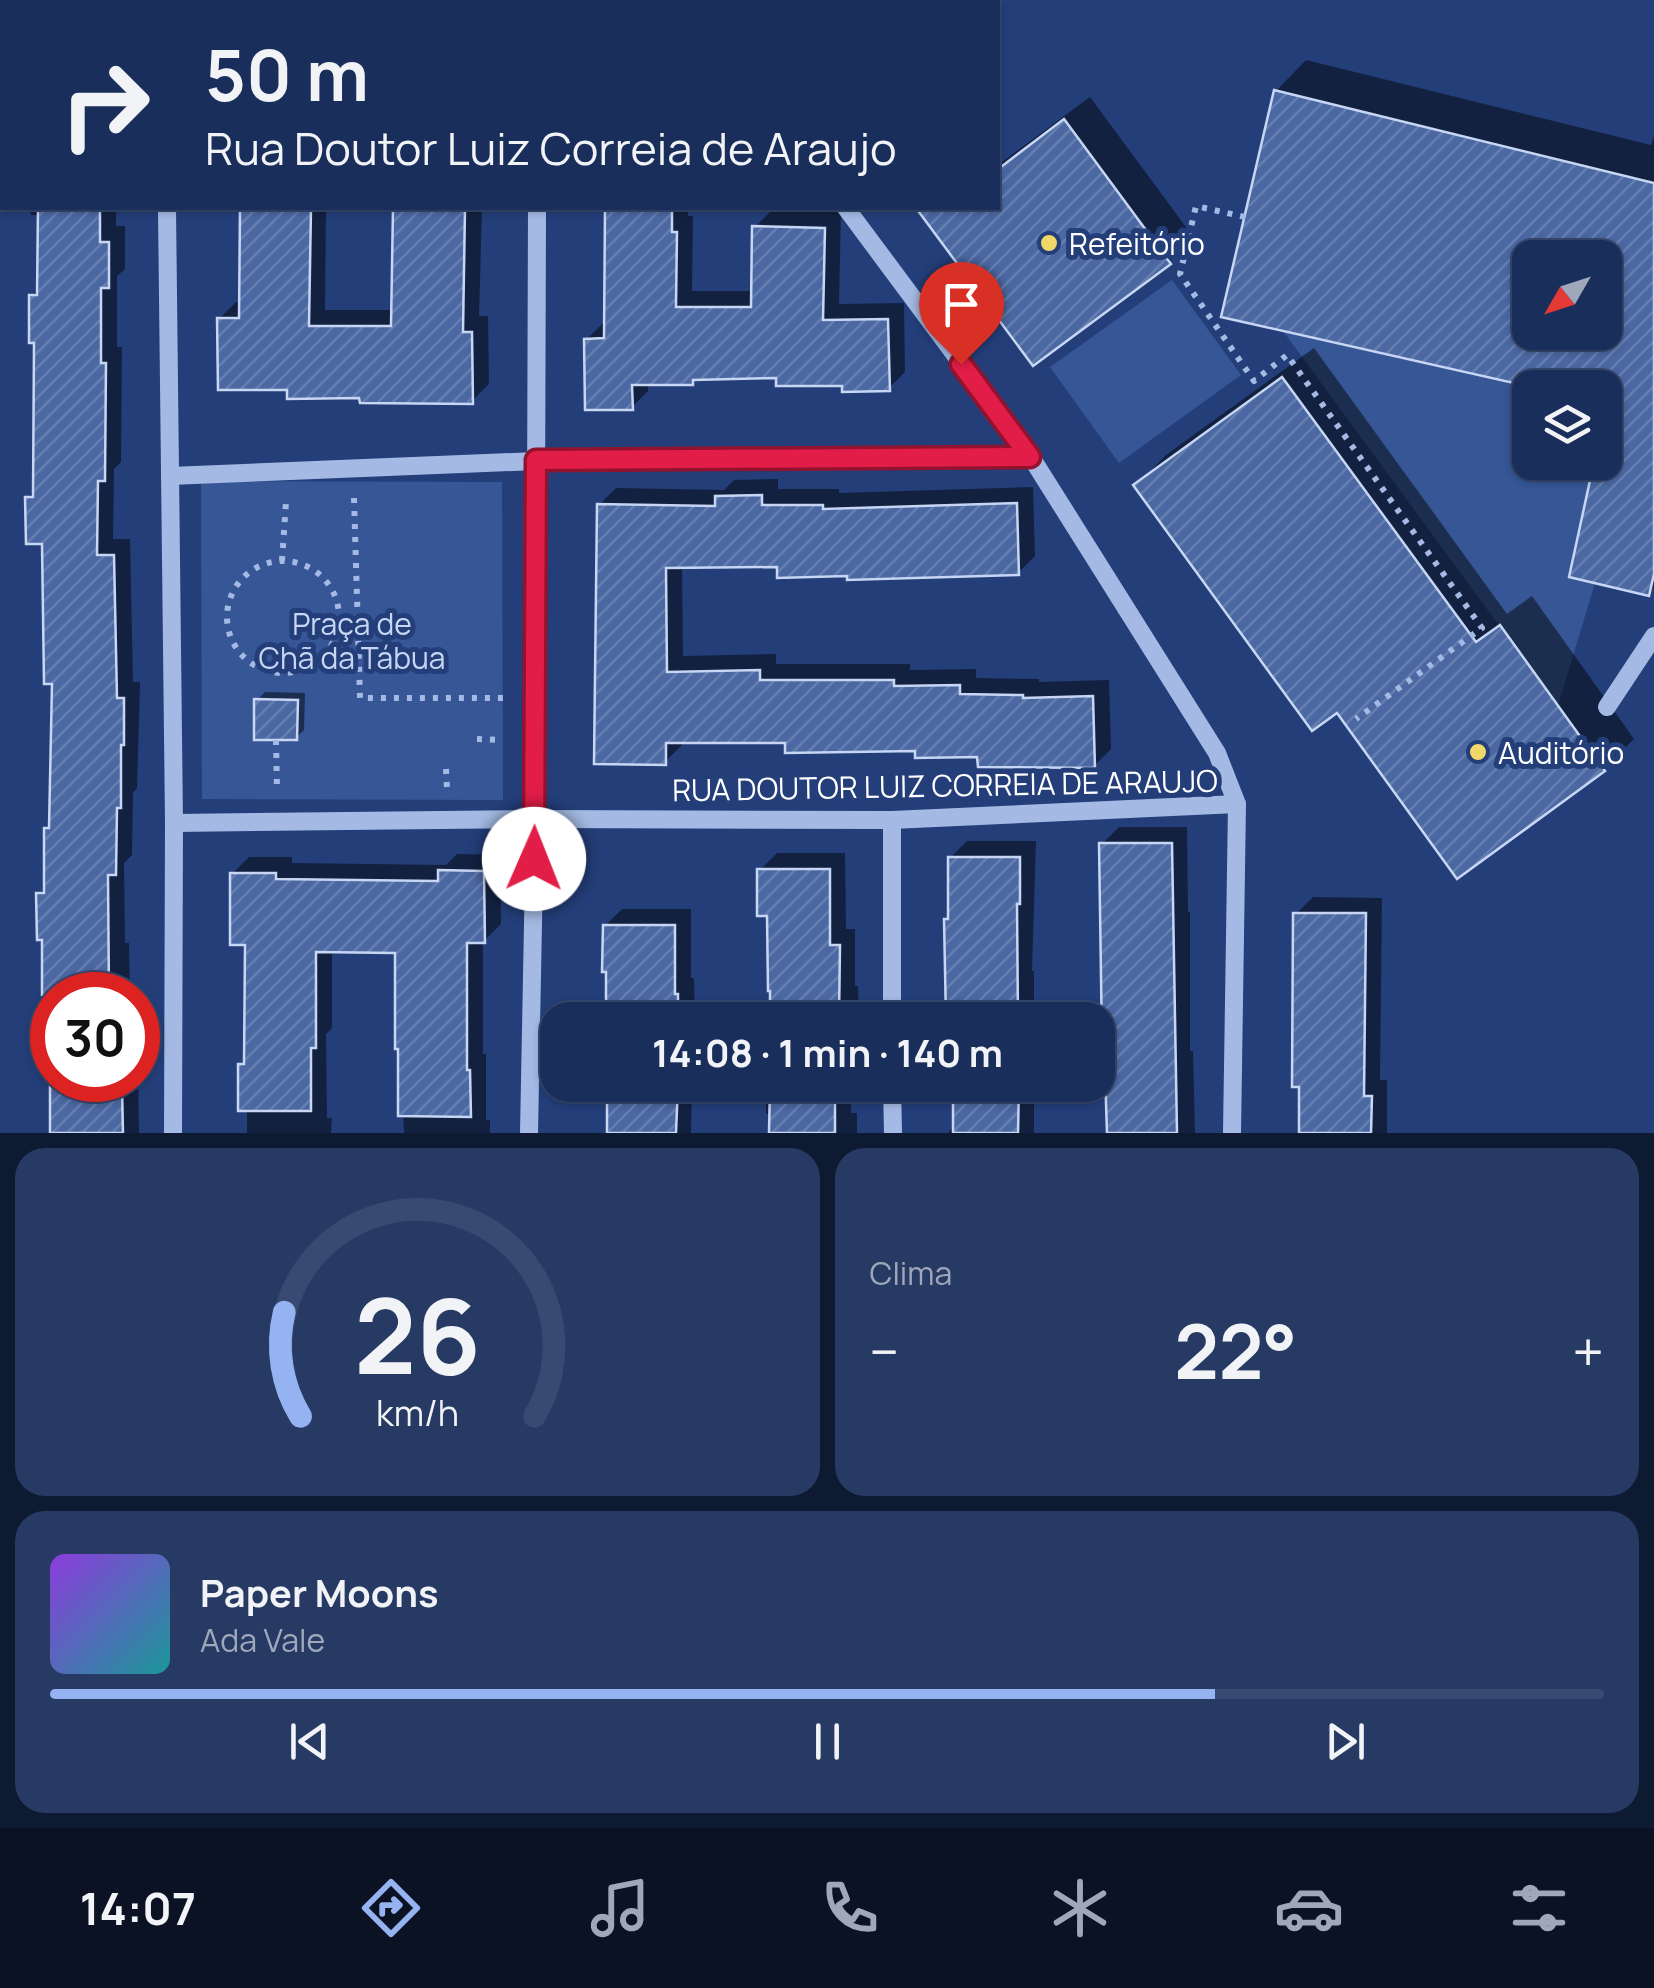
<!DOCTYPE html>
<html lang="pt">
<meta charset="utf-8">
<style>
:root{--surface:#1a2e5b;--page:#273a64;--text:#f1f3f6;--muted:#9fa8bb;--line:#384a71;--accent:#95b2f1}
body{margin:0;font-family:Manrope,sans-serif;background:var(--page);color:var(--text);height:100vh;display:flex;flex-direction:column;font-size:38px;white-space:nowrap}
*{box-sizing:border-box;margin:0}
p{font-size:32px;color:var(--muted)}
.icon{flex:none;width:55px;height:55px;fill:none;stroke:currentColor;stroke-width:2;stroke-linecap:round;stroke-linejoin:round}
.map{position:relative;height:1133px;overflow:hidden}
.sheet{display:flex;flex-direction:column;gap:15px;padding:15px;background:#0e1932;flex:1}
.sheet>*{flex:none}
.hud{position:absolute;left:0px;top:0px;width:1000px;height:210px;box-shadow:0 2px 8px #0004,0 0 0 2px var(--line);background:#1a2e5b;color:var(--text);overflow:hidden}
.needle{width:65px;rotate:231deg}
.buttons{position:absolute;left:1512px;top:240px;display:grid;gap:20px}
.buttons a{display:grid;place-items:center;width:110px;height:110px;border-radius:20px;background:var(--surface);box-shadow:0 2px 8px #0004,0 0 0 2px var(--line);font-size:50px}
.speed{position:absolute;left:30px;top:972px;display:flex;gap:20px;font-size:50px;font-weight:700;text-align:center}
.speed>*{display:grid;place-content:center;width:130px;height:130px;border-radius:50%;background:var(--surface);box-shadow:0 2px 8px #0004,0 0 0 2px var(--line);line-height:1}
.speed .limit{border:15px solid #d22;background:#fff;color:#111}
.pin{position:absolute;display:grid;place-items:center;width:85px;height:85px;color:#fff;margin:-102px -42px;border-radius:50% 50% 50% 0;rotate:-45deg;box-shadow:0 0 10px #0007}
.pin .icon{rotate:45deg}
.me{position:absolute;width:110px;margin:-55px;rotate:1deg;stroke-linejoin:round;filter:drop-shadow(0 0 8px #0008)}
.turn{display:flex;align-items:center;gap:35px;height:210px;padding:0 40px;font-size:45px}
.turn .icon{width:130px;height:130px;stroke-width:2.5}
.turn b{display:block;font-size:70px;line-height:85px}
.big{font-size:75px;font-weight:700;line-height:1.1}
.sheet .tile{flex:1;display:flex;flex-direction:column;justify-content:center;gap:15px;min-width:0;padding:0 35px;border-radius:30px;background:var(--page)}
.sheet .dial{align-items:center;gap:0}
.dial svg{height:260px;overflow:visible;fill:none;stroke:var(--line);stroke-width:7;stroke-linecap:round;text-anchor:middle}
.dial text{fill:var(--text);stroke:none}
.song{display:flex;align-items:center;gap:30px}
.cover{width:120px;height:120px;border-radius:15px;background:linear-gradient(135deg,hsl(270 70% 55%),hsl(180 70% 35%))}
.played{height:10px;border-radius:5px;background:linear-gradient(90deg,var(--accent) 75%,var(--line) 75%)}
.keys{display:flex;justify-content:space-around;direction:ltr}
.heat{display:flex;justify-content:space-between;align-items:center;font-size:55px;direction:ltr}
.sheet .tiles{flex:1;display:grid;gap:15px;grid-template-columns:1fr 1fr}
.tile:last-child{grid-column:span 2}
.trip{position:absolute;left:540px;top:1002px;width:575px;height:100px;border-radius:30px;background:var(--surface);box-shadow:0 2px 8px #0004,0 0 0 2px var(--line);font-weight:700;line-height:100px;text-align:center}
.menu{display:flex;height:160px;justify-content:space-around;align-items:center;background:#0a1224;color:var(--muted)}
.menu .icon{width:70px;height:70px}
.menu .on{color:var(--accent)}
.menu b{font-size:45px;color:var(--text)}
.map>svg:first-child{display:block}
.green{fill:#365696}
.shadow{fill:#0007;fill-rule:evenodd}
.building{fill:url(#building-hatch);stroke:#c7d6f3;stroke-width:2.5;fill-rule:evenodd}
.lines{fill:none;stroke-linecap:round;stroke-linejoin:round}
.path{stroke:#a4bae4;stroke-width:6;stroke-dasharray:5 8;stroke-linecap:butt}
.minor{stroke:#a4bae4;stroke-width:18}
.route-casing{stroke:#92132f;stroke-width:25}
.route{stroke:#e11d48;stroke-width:18}
.poi-dot{fill:#efd868;stroke:#233e79;stroke-width:4}
.labels{text-anchor:middle;dominant-baseline:central;stroke-width:10;stroke-linejoin:round;paint-order:stroke}
.poi-label{font-size:30px;fill:#fff;stroke:#233e79;text-anchor:start}
.park-label{font-size:30px;fill:#c7d6f3;stroke:#233e79}
.street-label{font-size:30px;fill:#fff;stroke:#233e79}
</style>
<div class="map">
<svg width="1654" height="1133" viewBox="0 0 1654 1133">
<defs>
<pattern id="building-hatch" width="6" height="6" patternUnits="userSpaceOnUse" patternTransform="scale(2.5)"><rect width="6" height="6" fill="#4b68a3"/><path d="M-1 1l2-2M0 6l6-6M5 7l2-2" fill="none" stroke="#667fb1"/></pattern>
</defs>
<rect width="100%" height="100%" fill="#233e79"/>
<!-- green -->
<g class="green">
<polygon points="1172,280 1241,375 1119,463 1050,367"/>
<polygon points="1283,331 1536,387 1530,388 1530,462 1594,463 1569,577 1595,583 1558,706"/>
<polygon points="201,481 502,482 503,800 202,799"/>
</g>
<!-- shadow -->
<g class="shadow">
<polygon points="242,0 311,1 311,2 240,2"/>
<polygon points="409,0 478,2 407,2"/>
<path d="M 1306,60 L 1651,145 L 1654,136 L 1654,587 L 1648,593 L 1605,462 L 1605,388 L 1547,388 L 1276,91 ZM 1530,258 L 1605,258 L 1605,332 L 1530,332 Z"/>
<polygon points="1090,97 1194,238 1170,262 1034,363 930,222 944,208 998,208 998,165"/>
<polygon points="31,208 116,208 116,226 125,226 125,269 117,276 117,347 122,347 121,462 114,469 113,539 130,539 133,682 140,682 137,788 133,793 132,855 124,863 125,943 129,943 130,995 52,995 52,1077 46,1077 44,937 39,894 46,887 47,829 51,824 55,681 44,541 28,498 36,490 36,340 31,296 40,288 40,215 31,215"/>
<polygon points="242,208 326,208 325,310 394,310 396,208 482,208 479,316 488,316 489,384 472,401 362,395 219,319 236,302 241,302"/>
<polygon points="603,208 688,208 688,216 693,216 692,291 754,291 755,227 772,210 841,212 839,304 904,303 905,372 888,389 779,376 697,377 692,383 648,383 648,391 631,408 586,340 603,323 607,323 608,210 603,210"/>
<polygon points="1314,348 1507,614 1532,596 1634,739 1603,770 1338,709 1136,486 1166,455"/>
<polygon points="778,479 778,489 839,489 839,493 1033,487 1035,556 1018,573 849,574 780,565 682,565 683,656 776,654 776,664 910,664 910,670 976,669 976,678 1039,679 1039,682 1109,680 1111,749 1094,766 917,749 787,740 682,741 682,745 665,762 599,505 616,488 724,490 734,480"/>
<polygon points="265,692 305,693 304,730 296,738 257,700"/>
<polygon points="1119,827 1187,827 1188,912 1190,912 1190,1051 1193,1051 1195,1133 1109,1133 1102,844"/>
<polygon points="967,841 1036,841 1032,971 1034,971 1034,1020 949,1020 947,920 951,916 950,858"/>
<polygon points="777,853 845,853 846,929 855,929 855,986 858,986 859,1020 773,1020 770,913 760,870"/>
<polygon points="457,854 500,855 501,924 483,942 483,1054 486,1054 486,1120 490,1120 490,1133 404,1133 397,950 332,950 332,1028 326,1034 327,1118 332,1118 331,1133 247,1133 247,1108 241,1065 247,1059 248,943 232,874 249,857 292,857 292,863 446,865"/>
<polygon points="1313,897 1382,898 1380,1080 1387,1080 1387,1133 1301,1133 1296,914"/>
<polygon points="622,909 691,909 691,978 694,978 695,1020 609,1020 605,926"/>
<polygon points="138,1072 139,1133 56,1133 53,1080 138,1080"/>
<polygon points="609,1085 695,1085 692,1090 691,1133 606,1133 609,1130"/>
<polygon points="766,1085 851,1085 851,1113 857,1113 857,1133 772,1133 772,1114 766,1114"/>
<polygon points="955,1085 1041,1085 1034,1093 1034,1133 948,1133 955,1124"/>
</g>
<!-- building -->
<g class="building">
<path d="M 1274,90 L 1654,183 L 1654,574 L 1649,596 L 1569,577 L 1594,462 L 1605,462 L 1605,388 L 1536,388 L 1221,317 ZM 1530,258 L 1605,258 L 1605,332 L 1530,332 Z"/>
<polygon points="1064,119 1171,264 1033,366 916,208 998,208 998,169"/>
<polygon points="38,208 100,208 100,242 109,242 109,288 101,288 101,363 106,363 105,481 98,481 97,555 114,555 117,698 124,698 124,745 121,745 121,808 117,808 116,875 108,875 109,995 42,995 42,940 37,940 36,893 44,893 44,828 49,828 52,684 44,684 42,544 26,544 25,497 33,497 34,343 29,343 29,295 37,295"/>
<polygon points="240,208 311,208 309,326 391,326 393,208 465,208 463,332 472,332 473,404 360,403 359,398 287,399 287,390 218,390 217,318 239,318"/>
<polygon points="605,208 672,208 672,232 677,232 676,307 751,307 752,226 825,228 823,320 888,319 890,391 842,392 842,386 776,386 776,378 693,380 693,385 632,385 633,410 585,410 584,339 604,338"/>
<polygon points="1282,377 1476,642 1500,625 1605,771 1457,879 1337,713 1312,731 1133,485"/>
<polygon points="762,495 762,505 823,505 823,509 1017,503 1019,575 847,580 847,576 777,578 777,567 666,568 667,672 760,670 760,680 894,680 894,686 960,685 960,694 1023,695 1023,698 1093,696 1095,768 978,767 977,757 915,758 915,751 785,753 785,743 666,743 666,765 594,764 597,504 715,506 715,496"/>
<polygon points="254,699 298,700 297,740 254,740"/>
<polygon points="1099,843 1172,843 1177,1133 1107,1133 1104,1043 1102,1043"/>
<polygon points="948,857 1020,857 1020,904 1017,904 1018,1020 946,1020 944,919 948,919"/>
<polygon points="757,869 830,869 830,945 840,945 839,1020 770,1020 770,991 768,991 767,916 757,916"/>
<polygon points="438,870 484,871 485,943 467,943 467,1070 470,1070 471,1117 398,1116 398,1049 395,1049 395,953 316,952 316,1048 311,1048 311,1111 238,1111 238,1064 244,1064 245,945 230,945 230,873 276,873 276,879 438,881"/>
<polygon points="1293,913 1366,913 1364,1096 1372,1096 1371,1133 1299,1133 1299,1087 1292,1087"/>
<polygon points="603,925 675,925 675,994 678,994 678,1020 606,1020 606,972 602,972"/>
<polygon points="50,1080 116,1080 116,1087 122,1087 123,1133 50,1133"/>
<polygon points="607,1085 678,1085 676,1133 607,1133"/>
<polygon points="770,1085 835,1085 835,1133 769,1133"/>
<polygon points="953,1085 1019,1085 1018,1133 953,1133"/>
</g>
<g class="lines">
<!-- path -->
<g class="path">
<polyline points="1245,217 1196,206 1180,274 1254,381 1287,355 1482,628 1356,719"/>
<polyline points="354,498 360,698 503,698"/>
<polyline points="282,561 286,502"/>
<circle cx="283" cy="617" r="56"/>
<polyline points="477,739 502,740"/>
<polyline points="276,740 277,789"/>
<polyline points="446,769 447,789"/>
</g>
<!-- minor -->
<g class="minor">
<polyline points="165,0 165,2"/>
<polyline points="692,0 694,2"/>
<polyline points="538,2 538,0"/>
<polyline points="167,208 174,823 173,1133"/>
<polyline points="846,208 1031,457 1217,753 1237,804 1232,1133"/>
<polyline points="170,476 536,461 1031,457"/>
<polyline points="1607,707 1654,636"/>
<polyline points="892,820 892,1020"/>
<polyline points="174,823 535,819 892,820 1237,804"/>
<polyline points="892,1085 893,1133"/>
<polyline points="529,1133 535,819 537,208"/>
</g>
</g>
<g class="lines">
<defs>
<polyline id="route" points="534,859 536,460 1030,457 961,364"/>
</defs>
<!-- route casing -->
<use href="#route" class="route-casing"/>
<!-- route -->
<use href="#route" class="route"/>
</g>
<!-- markers -->
<g class="poi-dot">
<circle cx="1049" cy="243" r="10"/>
<circle cx="1478" cy="752" r="10"/>
</g>
<g class="labels">
<!-- poi labels -->
<g class="poi-label">
<text x="1069" y="243">Refeitório</text>
<text x="1498" y="752">Auditório</text>
</g>
<!-- park labels -->
<g class="park-label">
<text x="352" y="623">Praça de<tspan x="352" dy="34">Chã da Tábua</tspan></text>
</g>
<!-- street labels -->
<g class="street-label">
<text transform="translate(945 785) rotate(-1)">RUA DOUTOR LUIZ CORREIA DE ARAUJO</text>
</g>
</g>
</svg>
<div class="buttons">
<a><svg class="needle" viewBox="-14 -14 28 28"><path d="M0-13l5 13h-10z" fill="#e53935"/><path d="M0 13l5-13h-10z" fill="#9fa8bb"/></svg></a>
<a><svg class="icon" aria-label="layers" viewBox="0 0 24 24"><path d="M12 4l9 5-9 5-9-5zM3 14l9 5 9-5"/></svg></a>
</div>
<div class="speed"><div class="limit">30</div></div>
<div class="pin" style="left:961px;top:364px;background:#d93025"><svg class="icon" aria-label="arrive" viewBox="0 0 24 24"><path d="M6 21V4h12l-3 4 3 4H6"/></svg></div>
<svg class="me" style="left:534px;top:859px" viewBox="-20 -20 40 40"><circle r="19" fill="#fff"/><path d="M0-13L10 11 0 6-10 11z" fill="#e11d48"/></svg>
<div class="trip">14:08 · 1 min · 140 m</div>
<div class="hud">
<div class="turn"><svg class="icon" aria-label="right" viewBox="0 0 24 24"><path d="M7 20v-9h11M14 6l5 5-5 5"/></svg><div><b>50 m</b>Rua Doutor Luiz Correia de Araujo</div></div>
</div>
</div>
<section class="sheet">
<div class="tiles">
<div class="tile dial"><svg viewBox="0 0 100 80">
<path d="M14 69A42 42 0 1 1 86 69"/>
<path d="M14 69A42 42 0 0 1 9 37" stroke="#95b2f1"/>
<text x="50" y="56" font-size="32" font-weight="700">26</text>
<text x="50" y="72" font-size="11">km/h</text>
</svg></div>
<div class="tile"><p>Clima</p>
<div class="heat"><a>−</a><b class="big">22°</b><a>+</a></div>
</div>
<div class="tile">
<div class="song"><i class="cover"></i><div><b>Paper Moons</b><p>Ada Vale</p></div></div>
<div class="played"></div>
<div class="keys"><svg class="icon" aria-label="previous" viewBox="0 0 24 24"><path d="M18 5L8 12l10 7zM5 5v14"/></svg><svg class="icon" aria-label="pause" viewBox="0 0 24 24"><path d="M8 5v14M16 5v14"/></svg><svg class="icon" aria-label="next" viewBox="0 0 24 24"><path d="M6 5l10 7-10 7zM19 5v14"/></svg></div>
</div>
</div>
</section>
<nav class="menu">
<b>14:07</b>
<svg class="icon on" aria-label="directions" viewBox="0 0 24 24"><path d="M12 3l9 9-9 9-9-9zM9 14v-3h6M13 9l2 2-2 2"/></svg>
<svg class="icon" aria-label="music" viewBox="0 0 24 24"><path d="M9 18V5l10-2v13"/><circle cx="6" cy="18" r="3"/><circle cx="16" cy="16" r="3"/></svg>
<svg class="icon" aria-label="phone" viewBox="0 0 24 24"><path d="M5 4h4l2 5-3 2q2 4 5 5l2-3 5 2v4C11 20 4 13 5 4z"/></svg>
<svg class="icon" aria-label="climate" viewBox="0 0 24 24"><path d="M12 3v18M4 7l16 10M4 17L20 7"/></svg>
<svg class="icon" aria-label="car" viewBox="0 0 24 24"><path d="M5 17H2v-5l4-1 3-4h7l3 4 3 1v5h-3M9 17h6M6 11h13"/><circle cx="7" cy="17" r="2"/><circle cx="17" cy="17" r="2"/></svg>
<svg class="icon" aria-label="filters" viewBox="0 0 24 24"><path d="M4 7h16M4 17h16"/><circle cx="9" cy="7" r="2"/><circle cx="15" cy="17" r="2"/></svg>
</nav>
